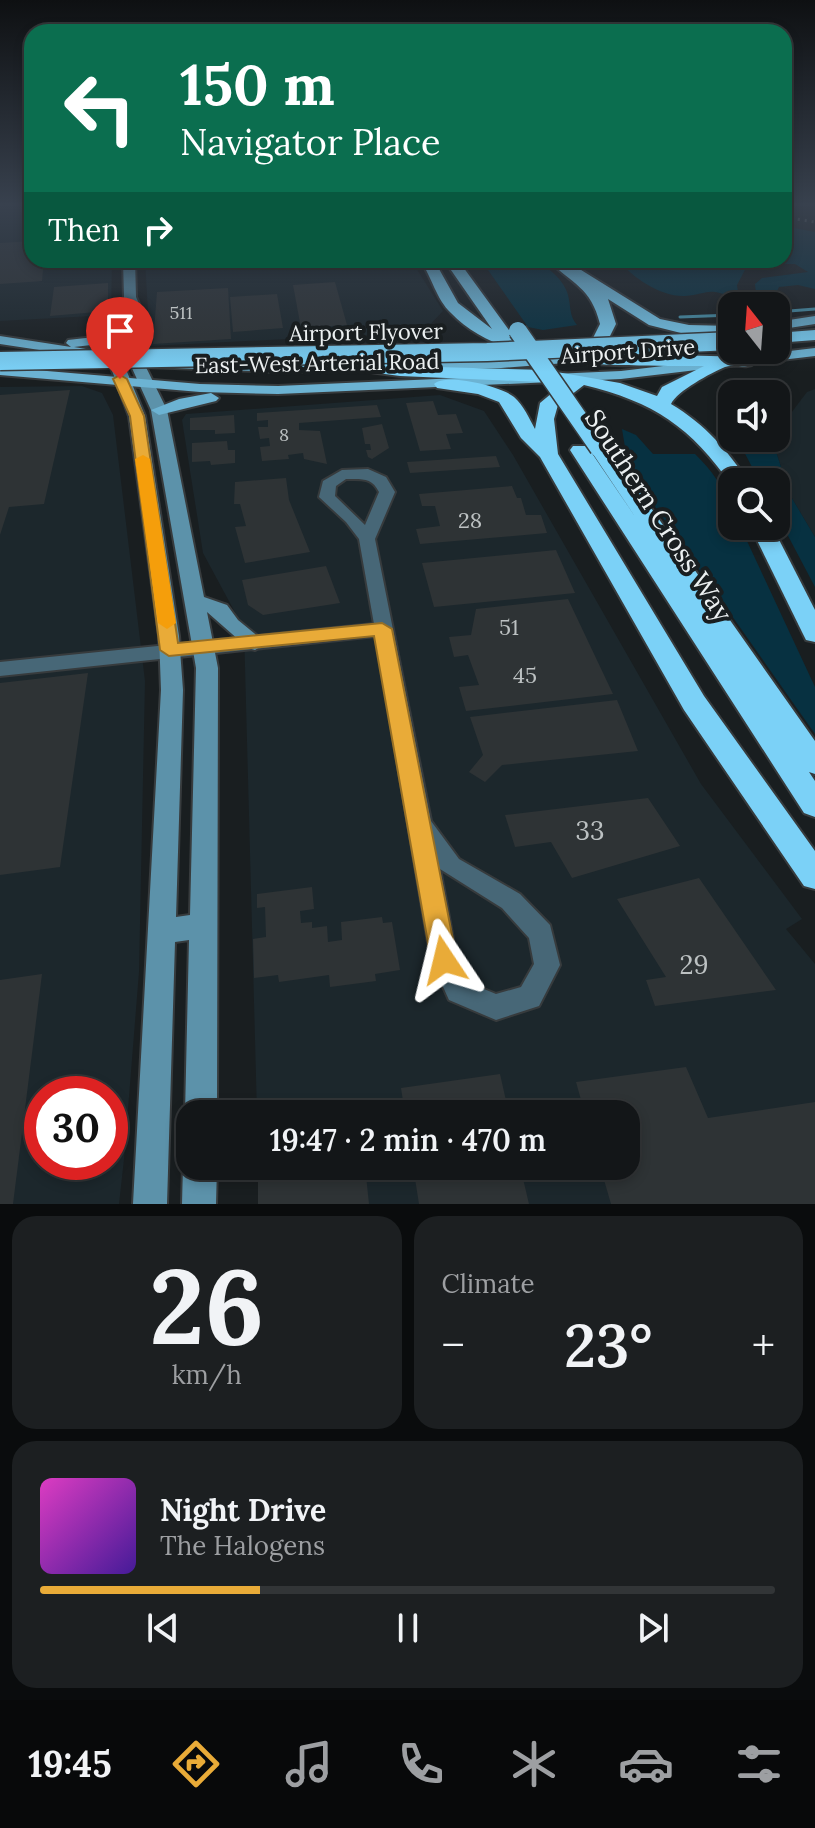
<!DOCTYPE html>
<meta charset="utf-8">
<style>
:root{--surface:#131618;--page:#1c1f21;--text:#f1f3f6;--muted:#9d9fa2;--line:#323537;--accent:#e9ab38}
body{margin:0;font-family:Lora,serif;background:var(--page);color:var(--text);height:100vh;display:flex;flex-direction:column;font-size:30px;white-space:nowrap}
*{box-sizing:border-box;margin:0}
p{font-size:26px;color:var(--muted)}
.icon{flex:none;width:44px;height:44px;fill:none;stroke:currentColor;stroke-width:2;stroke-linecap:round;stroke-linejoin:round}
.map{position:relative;height:1204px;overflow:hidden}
.side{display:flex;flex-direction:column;gap:12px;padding:12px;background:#0a0c0d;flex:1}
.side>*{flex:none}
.top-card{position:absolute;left:24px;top:24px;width:768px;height:244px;border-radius:24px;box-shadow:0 4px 12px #0003,0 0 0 2px var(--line);background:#0b6e4f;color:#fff;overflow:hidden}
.needle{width:52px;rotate:343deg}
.tools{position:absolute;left:718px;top:292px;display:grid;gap:16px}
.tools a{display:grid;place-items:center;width:72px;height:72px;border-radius:16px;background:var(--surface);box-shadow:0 4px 12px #0003,0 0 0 2px var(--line);font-size:40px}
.speed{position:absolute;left:24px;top:1076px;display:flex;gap:16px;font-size:40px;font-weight:700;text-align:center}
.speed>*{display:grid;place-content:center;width:104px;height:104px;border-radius:50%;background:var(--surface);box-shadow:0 4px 12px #0003,0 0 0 2px var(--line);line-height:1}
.speed .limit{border:12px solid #d22;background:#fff;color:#111}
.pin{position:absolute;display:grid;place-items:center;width:68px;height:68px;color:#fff;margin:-82px -34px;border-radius:50% 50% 50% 0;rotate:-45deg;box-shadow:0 0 8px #0007}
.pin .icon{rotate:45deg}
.me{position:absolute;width:88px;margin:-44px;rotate:350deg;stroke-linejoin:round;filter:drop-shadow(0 0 6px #0008)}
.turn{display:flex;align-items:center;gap:28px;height:168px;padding:0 24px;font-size:36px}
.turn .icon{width:104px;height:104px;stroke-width:2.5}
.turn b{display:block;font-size:56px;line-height:68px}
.then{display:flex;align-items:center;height:76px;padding:0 24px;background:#0003;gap:16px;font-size:30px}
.big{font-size:60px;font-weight:600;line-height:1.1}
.side .tile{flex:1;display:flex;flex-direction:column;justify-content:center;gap:12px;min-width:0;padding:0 28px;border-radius:24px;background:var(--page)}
.side .dial{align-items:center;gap:0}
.dial b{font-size:104px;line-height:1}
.song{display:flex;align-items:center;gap:24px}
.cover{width:96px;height:96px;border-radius:12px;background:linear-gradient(135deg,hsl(310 70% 55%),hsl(260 70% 35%))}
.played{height:8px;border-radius:4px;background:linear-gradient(90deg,var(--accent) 30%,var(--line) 30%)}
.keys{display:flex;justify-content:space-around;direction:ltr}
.heat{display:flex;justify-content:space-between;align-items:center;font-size:44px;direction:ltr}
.side .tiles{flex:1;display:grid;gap:12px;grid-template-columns:1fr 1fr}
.tile:last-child{grid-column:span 2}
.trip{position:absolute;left:176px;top:1100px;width:464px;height:80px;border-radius:24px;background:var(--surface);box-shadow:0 4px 12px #0003,0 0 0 2px var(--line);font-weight:600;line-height:80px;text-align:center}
.dock{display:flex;height:128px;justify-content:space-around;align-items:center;background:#08090a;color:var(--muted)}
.dock .icon{width:56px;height:56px}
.dock .current{color:var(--accent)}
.dock b{font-size:36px;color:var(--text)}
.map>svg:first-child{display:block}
.built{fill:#1c272c;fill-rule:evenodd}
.green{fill:#073141}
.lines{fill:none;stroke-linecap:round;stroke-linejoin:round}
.stream{stroke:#4a97b0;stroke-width:3}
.building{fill:#2e3335}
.minor-casing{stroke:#373b3d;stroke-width:4}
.secondary-casing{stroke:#373b3d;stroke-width:4}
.primary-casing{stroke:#373b3d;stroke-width:4}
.motorway-casing{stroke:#373b3d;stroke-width:4}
.minor{fill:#476777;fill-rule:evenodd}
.secondary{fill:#5c92aa;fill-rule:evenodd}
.primary{fill:#6cb3d3;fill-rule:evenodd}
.motorway{fill:#7bd1f7;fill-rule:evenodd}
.rail{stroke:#7c8183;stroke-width:3;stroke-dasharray:2 5;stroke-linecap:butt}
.motorway-bridge-casing{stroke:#373b3d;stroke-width:21;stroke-linecap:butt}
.motorway-bridge{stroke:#7bd1f7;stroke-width:18}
.route{fill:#e9ab38;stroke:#976f24;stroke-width:2}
.slow{fill:#f59e0b}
.labels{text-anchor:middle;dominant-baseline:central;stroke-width:8;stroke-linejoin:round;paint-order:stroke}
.far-number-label{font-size:18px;fill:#bcc1c2}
.far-street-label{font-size:22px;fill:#ecf0f1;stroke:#191e20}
.number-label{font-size:22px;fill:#bcc1c2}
.street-label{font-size:26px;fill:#ecf0f1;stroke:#191e20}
.near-number-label{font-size:26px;fill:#bcc1c2}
</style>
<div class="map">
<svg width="815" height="1204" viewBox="0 0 815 1204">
<rect width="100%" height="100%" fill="#191e20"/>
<!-- built -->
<g class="built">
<polygon points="32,203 32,260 112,260 111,315 0,321 0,206"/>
<polygon points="145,260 411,260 443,311 423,332 150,346"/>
<path d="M 82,386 L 102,393 L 113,415 L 145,681 L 139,972 L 124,1159 L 119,1204 L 0,1204 L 0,387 ZM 42,1094 L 110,1094 L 110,1162 L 42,1162 Z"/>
<polygon points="815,389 815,537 790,495 772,439 776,438 776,433 807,392"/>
<polygon points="440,395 484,411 513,455 701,784 802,919 786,929 815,964 815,1204 258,1204 258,1166 626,1166 626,1114 257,1114 244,629 203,553 182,420 186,414"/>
</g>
<!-- green -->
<g class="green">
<path d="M 784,226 L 815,232 L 815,289 L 798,285 L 779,287 L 775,295 L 790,302 L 753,301 L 756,293 L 755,284 L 762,278 L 808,272 L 795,264 L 748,264 L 737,285 L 738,292 L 728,296 C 708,287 705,295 685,296 C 661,297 633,278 618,260 L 784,260 Z"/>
<path d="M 481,260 C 496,260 518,256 532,260 C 546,264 565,281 568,295 C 571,306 569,316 577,325 L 543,330 L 528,327 Z"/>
<path d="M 622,429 L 636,435 L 653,454 L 695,454 C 715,473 732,498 732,526 L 740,526 L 815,687 L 815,734 L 623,461 L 625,447 Z"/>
<polygon points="741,438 772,439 790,495 815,537 815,587 776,513 776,482 760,482 742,448"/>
</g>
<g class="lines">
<!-- stream -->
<g class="stream">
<polyline points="776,312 815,309"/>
<polyline points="680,317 732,315"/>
</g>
</g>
<!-- building -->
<g class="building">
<polygon points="32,241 32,260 44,260 42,281 0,284 0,243"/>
<polygon points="335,282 347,325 301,328 293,285"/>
<polygon points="108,283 108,311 50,316 54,287"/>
<polygon points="228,288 231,339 153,344 157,292"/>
<polygon points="277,294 283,328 233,332 230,297"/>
<polygon points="70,390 44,504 9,507 0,535 0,395"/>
<polygon points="433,401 438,415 456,414 463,433 446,434 451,449 420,451 406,403"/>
<polygon points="377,405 381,417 299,423 299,430 320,431 327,464 304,459 303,453 288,455 289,459 262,461 260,447 270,446 269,438 260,439 258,427 268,427 268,420 257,421 257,413"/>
<polygon points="234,415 235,433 215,434 215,430 190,430 190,418"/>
<polygon points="382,424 389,448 372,459 368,457 366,450 371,450 370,444 365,444 362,428"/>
<polygon points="227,441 228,450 235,450 235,463 211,465 210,461 192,462 192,443"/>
<polygon points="496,456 500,467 410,473 407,462"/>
<polygon points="286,478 289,500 310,552 245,563 235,527 246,526 240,504 234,504 235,482"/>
<polygon points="512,486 517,498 521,498 526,515 541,515 547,533 420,544 416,529 440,526 435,506 422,506 419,494"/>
<polygon points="556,550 575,593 434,607 422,563"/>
<polygon points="326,566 340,603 263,615 248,605 242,580"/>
<polygon points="568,599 613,694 466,711 459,687 479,685 468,655 454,657 449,637 471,635 476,609"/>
<polygon points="88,673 60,867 0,875 0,683"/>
<polygon points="617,700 638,751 502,765 485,782 469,772 483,755 470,717"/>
<polygon points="648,798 680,846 572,878 551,842 515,847 505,815"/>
<polygon points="699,878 776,990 655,1006 646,980 666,977 617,899"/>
<polygon points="312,887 314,909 300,911 301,923 312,922 312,928 327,926 328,942 342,940 341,922 382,917 383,923 392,922 400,970 375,974 376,981 330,987 329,975 279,982 278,975 254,978 253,939 266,937 265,907 257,908 257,894"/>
<polygon points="42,974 13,1204 0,1204 0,980"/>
<polygon points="686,1067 708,1118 815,1102 815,1204 611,1204 600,1166 626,1166 626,1114 585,1114 576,1082"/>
<polygon points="500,1074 509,1114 405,1114 401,1088"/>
<polygon points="358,1099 360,1114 249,1114 248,1111 294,1105 295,1110"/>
<polygon points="258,1166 365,1166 369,1204 258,1204"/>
<polygon points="413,1166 520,1166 529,1204 419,1204"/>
</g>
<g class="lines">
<defs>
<path id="minor" d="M 368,469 L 386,477 L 395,492 L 375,539 L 431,821 L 459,859 L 520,894 L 550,925 L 560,965 L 539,1006 L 496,1020 L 449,1000 L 431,960 L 376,636 L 0,676 L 0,662 L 374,624 L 359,539 L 346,522 L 319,497 L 323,481 L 342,470 ZM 346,479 C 361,479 372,477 379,492 L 365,525 L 335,496 L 336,486 ZM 440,869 L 502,908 L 529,938 L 534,964 L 521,987 L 496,994 L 467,982 L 457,960 Z"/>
<g id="secondary">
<path d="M 123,260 L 135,260 L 136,297 L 141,308 L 140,355 L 167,410 L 204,597 L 227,605 L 238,620 L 266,643 L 255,650 L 248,648 L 207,612 L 218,668 L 217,1114 L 190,1114 L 190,1126 L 185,1114 L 189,940 L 175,942 L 167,1204 L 133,1204 L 161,690 L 159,636 L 129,416 L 105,352 L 107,333 L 124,297 ZM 128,316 L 126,355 L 151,410 L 196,668 L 190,915 L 176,917 L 183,690 L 179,636 L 145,416 L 119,352 L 121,333 Z"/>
<polygon points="190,1153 190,1166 217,1166 216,1204 182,1204 183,1166"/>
</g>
<g id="primary">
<polygon points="815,316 815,324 776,330 776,322"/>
<polygon points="112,335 119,339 117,342 74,347 104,352 104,358 99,359 0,344 0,336 71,347 66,343 68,340"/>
<polygon points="815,348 815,356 621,379 278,394 200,392 0,375 0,367 200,384 278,386 621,371"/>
<polygon points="586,354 591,355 591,361 501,368 280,372 147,367 140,363 147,359 280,363 501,360"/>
<polygon points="211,393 219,398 216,401 159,415 151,410 179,399"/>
</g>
<g id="motorway">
<path d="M 420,260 L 434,260 L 458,303 L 492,329 L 444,260 L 458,260 L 511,333 L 509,336 L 576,351 L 592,340 L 600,324 C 591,287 572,284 548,260 L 565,260 L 660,319 L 689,325 L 732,326 L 732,336 L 689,335 L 649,325 L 608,299 L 616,324 L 605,346 L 595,353 L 748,357 L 756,362 C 746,371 736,362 725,367 C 711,373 677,391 671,404 C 705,424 727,450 749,482 L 732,482 L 732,486 C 691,427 654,402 584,385 L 558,405 L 554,419 L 558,454 L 704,696 L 815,851 L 815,889 L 804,886 L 684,710 L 540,457 L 521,438 L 499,402 L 478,394 L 437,388 L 434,384 C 446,373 501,386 514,397 C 524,406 529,418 535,429 L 540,403 L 564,383 L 400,376 L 355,370 L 352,366 L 361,361 L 400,366 L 545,370 L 620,383 L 657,396 L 662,387 L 704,366 C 627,365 509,373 451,313 C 436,299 432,277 420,260 Z"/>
<polygon points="815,330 815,340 776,343 776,333"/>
<polygon points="599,442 606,444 815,741 815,774 809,772 815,781 815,817 804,813 570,450 573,446 587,446 636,518 589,448"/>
<polygon points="750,526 772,526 815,610 815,642 806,640 803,634"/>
</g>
</defs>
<!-- minor casing -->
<use href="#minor" class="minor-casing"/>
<!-- secondary casing -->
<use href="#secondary" class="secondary-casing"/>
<!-- primary casing -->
<use href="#primary" class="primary-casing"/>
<!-- motorway casing -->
<use href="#motorway" class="motorway-casing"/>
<!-- minor -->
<use href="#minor" class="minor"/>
<!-- secondary -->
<use href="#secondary" class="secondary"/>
<!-- primary -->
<use href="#primary" class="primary"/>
<!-- motorway -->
<use href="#motorway" class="motorway"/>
<!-- rail -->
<polyline class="rail" points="784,217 815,222"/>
<defs>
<g id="motorway-bridge">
<polyline points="518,331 599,448"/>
<polyline points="0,361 487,352 732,341"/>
</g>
</defs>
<!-- motorway-bridge casing -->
<use href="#motorway-bridge" class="motorway-bridge-casing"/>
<!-- motorway-bridge -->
<use href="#motorway-bridge" class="motorway-bridge"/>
</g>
<!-- sky -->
<linearGradient id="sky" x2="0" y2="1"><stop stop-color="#0e1012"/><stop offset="0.55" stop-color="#38414e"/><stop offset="1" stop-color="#38414e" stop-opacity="0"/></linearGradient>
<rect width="815" height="372" fill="url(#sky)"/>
<!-- route -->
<polygon class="route" points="120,375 127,379 144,416 178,643 382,623 392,629 457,960 453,969 444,972 434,969 431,960 374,636 169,656 160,650 130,416 113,379"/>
<!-- slow -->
<polygon class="slow" points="143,455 150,459 176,623 167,629 158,623 135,459"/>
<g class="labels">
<!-- far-number labels -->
<g class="far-number-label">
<text x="181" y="312">511</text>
<text x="284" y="434">8</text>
</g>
<!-- far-street labels -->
<g class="far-street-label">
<text transform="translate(366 332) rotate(-1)">Airport Flyover</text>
<text transform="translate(628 351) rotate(-4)">Airport Drive</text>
<text transform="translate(317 363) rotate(-1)">East-West Arterial Road</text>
</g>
<!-- number labels -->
<g class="number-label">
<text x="470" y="520">28</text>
<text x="509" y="627">51</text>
<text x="525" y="675">45</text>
</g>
<!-- street labels -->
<g class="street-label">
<text transform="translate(659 515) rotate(57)">Southern Cross Way</text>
</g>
<!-- near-number labels -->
<g class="near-number-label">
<text x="590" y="830">33</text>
<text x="694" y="964">29</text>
</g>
</g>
</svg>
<div class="tools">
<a><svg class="needle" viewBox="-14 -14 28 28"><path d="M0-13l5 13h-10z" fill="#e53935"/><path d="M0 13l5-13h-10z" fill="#9d9fa2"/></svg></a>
<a><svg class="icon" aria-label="sound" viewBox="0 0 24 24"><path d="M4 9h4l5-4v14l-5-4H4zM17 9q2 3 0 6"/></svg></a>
<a><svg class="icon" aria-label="search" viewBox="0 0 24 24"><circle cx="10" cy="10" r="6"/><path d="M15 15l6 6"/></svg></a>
</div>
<div class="speed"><div class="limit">30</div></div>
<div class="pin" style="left:120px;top:379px;background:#d93025"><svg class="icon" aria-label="arrive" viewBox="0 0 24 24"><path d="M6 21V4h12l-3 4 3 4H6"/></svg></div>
<svg class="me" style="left:444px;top:960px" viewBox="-20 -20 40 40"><path d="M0-17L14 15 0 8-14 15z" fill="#e9ab38" stroke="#fff" stroke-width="4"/></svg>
<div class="trip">19:47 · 2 min · 470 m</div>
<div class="top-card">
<div class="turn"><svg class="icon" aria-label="left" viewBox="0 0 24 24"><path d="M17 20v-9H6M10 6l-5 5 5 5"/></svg><div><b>150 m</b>Navigator Place</div></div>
<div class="then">Then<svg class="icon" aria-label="right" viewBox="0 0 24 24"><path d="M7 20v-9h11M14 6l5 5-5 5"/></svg></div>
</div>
</div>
<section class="side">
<div class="tiles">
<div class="tile dial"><b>26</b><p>km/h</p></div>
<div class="tile"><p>Climate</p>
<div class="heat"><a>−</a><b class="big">23°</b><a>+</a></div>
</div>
<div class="tile">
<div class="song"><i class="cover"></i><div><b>Night Drive</b><p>The Halogens</p></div></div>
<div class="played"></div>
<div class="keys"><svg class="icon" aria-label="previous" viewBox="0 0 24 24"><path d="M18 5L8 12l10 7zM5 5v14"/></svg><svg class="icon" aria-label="pause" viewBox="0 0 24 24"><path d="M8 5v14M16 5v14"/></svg><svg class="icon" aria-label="next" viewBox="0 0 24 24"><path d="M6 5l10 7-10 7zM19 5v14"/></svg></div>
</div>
</div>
</section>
<nav class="dock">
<b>19:45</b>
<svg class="icon current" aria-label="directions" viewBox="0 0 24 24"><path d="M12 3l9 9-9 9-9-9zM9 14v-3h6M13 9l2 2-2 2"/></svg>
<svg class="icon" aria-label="music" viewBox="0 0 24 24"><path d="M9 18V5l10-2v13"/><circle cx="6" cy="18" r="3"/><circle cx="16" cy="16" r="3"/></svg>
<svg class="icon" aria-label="phone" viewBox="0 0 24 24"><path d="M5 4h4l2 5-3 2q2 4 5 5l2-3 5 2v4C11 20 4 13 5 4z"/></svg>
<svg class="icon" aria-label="climate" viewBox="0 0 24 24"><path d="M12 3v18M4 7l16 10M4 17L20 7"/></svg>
<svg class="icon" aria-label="car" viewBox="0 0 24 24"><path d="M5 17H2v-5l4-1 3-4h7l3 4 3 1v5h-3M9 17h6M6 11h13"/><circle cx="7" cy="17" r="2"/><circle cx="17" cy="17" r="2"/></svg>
<svg class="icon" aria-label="filters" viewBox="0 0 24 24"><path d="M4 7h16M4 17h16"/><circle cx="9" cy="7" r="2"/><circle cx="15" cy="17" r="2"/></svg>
</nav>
